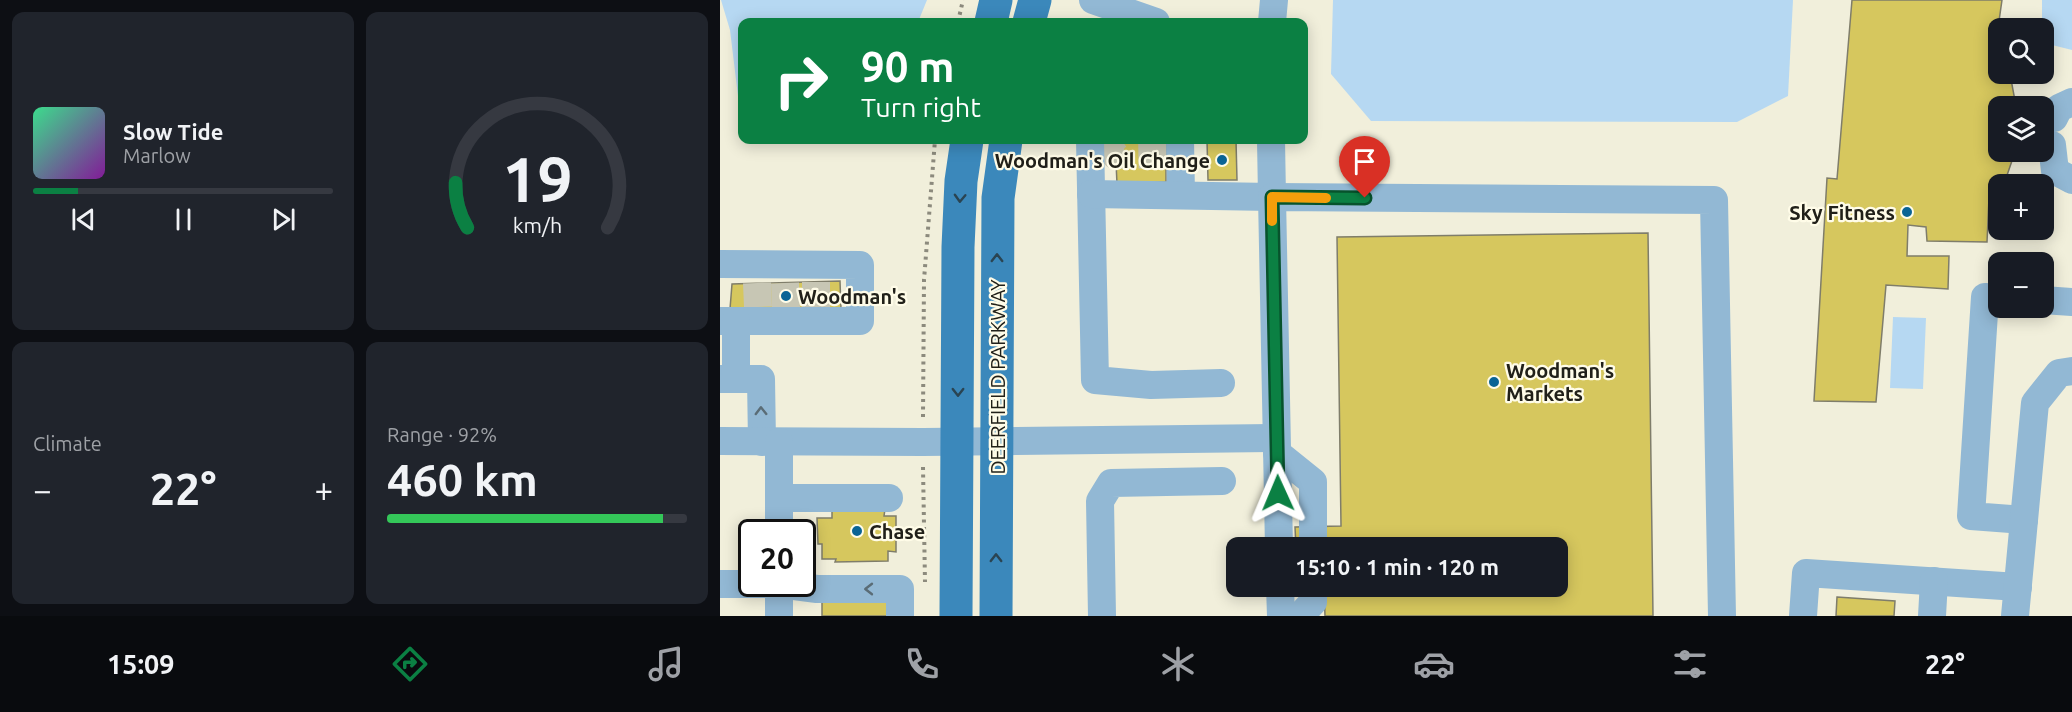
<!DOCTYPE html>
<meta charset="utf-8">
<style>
:root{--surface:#171b24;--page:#20242c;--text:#f1f3f6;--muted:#9ea1a6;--line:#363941;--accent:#0b8043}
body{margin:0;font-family:Ubuntu,sans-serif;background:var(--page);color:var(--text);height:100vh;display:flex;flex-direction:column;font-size:22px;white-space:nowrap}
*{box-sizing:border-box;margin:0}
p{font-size:20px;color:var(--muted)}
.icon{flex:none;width:33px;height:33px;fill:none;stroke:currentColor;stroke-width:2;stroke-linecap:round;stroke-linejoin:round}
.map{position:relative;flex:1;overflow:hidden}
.side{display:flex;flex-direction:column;gap:12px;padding:12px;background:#0d0f14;width:720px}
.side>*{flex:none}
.hud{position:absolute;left:18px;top:18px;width:570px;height:126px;border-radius:12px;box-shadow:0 3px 15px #0003;background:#0b8043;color:#fff;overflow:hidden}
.buttons{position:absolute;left:1268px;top:18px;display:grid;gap:12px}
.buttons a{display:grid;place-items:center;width:66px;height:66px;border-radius:12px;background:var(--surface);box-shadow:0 3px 15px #0003;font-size:30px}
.speed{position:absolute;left:18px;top:519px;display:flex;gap:12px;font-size:30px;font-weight:700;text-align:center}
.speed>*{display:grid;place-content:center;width:78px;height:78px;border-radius:50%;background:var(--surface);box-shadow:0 3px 15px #0003;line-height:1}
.speed .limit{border:3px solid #111;border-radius:9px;background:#fff;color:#111}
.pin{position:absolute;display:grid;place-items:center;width:51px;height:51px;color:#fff;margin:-62px -26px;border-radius:50% 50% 50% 0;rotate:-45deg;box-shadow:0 0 6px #0007}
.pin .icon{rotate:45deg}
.me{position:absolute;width:66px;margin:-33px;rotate:359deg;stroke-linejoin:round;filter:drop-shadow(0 0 4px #0008)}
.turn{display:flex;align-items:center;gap:21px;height:126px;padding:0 24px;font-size:27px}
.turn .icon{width:78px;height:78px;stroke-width:2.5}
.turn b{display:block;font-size:42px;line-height:51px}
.big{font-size:45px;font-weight:700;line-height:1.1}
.side .card{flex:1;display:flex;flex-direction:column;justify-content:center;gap:9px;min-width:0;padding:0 21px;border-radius:12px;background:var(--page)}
.side .dial{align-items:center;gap:0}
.dial svg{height:156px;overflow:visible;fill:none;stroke:var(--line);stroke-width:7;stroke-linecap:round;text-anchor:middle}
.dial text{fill:var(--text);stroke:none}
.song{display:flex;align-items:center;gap:18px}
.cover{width:72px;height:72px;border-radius:9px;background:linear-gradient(135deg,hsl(150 70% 55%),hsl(290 70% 35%))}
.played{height:6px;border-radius:3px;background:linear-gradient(90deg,var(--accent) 15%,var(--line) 15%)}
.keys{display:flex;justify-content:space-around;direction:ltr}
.heat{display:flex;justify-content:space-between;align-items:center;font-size:33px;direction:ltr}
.charge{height:9px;border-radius:4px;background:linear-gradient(90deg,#34c759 92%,var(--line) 0)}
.side .tiles{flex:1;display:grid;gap:12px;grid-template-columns:repeat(2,1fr)}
.trip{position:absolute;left:506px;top:537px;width:342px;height:60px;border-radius:12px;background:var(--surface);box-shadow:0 3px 15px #0003;font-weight:700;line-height:60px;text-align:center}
.tab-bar{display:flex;height:96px;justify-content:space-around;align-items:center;background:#090b0e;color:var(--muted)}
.tab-bar .icon{width:42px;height:42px}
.tab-bar .on{color:var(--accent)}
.tab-bar b{font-size:27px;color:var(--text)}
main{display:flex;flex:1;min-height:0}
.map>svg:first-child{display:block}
.water{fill:#b6d8f2}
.building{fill:#d6c75e;stroke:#7f7d6a;stroke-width:1.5}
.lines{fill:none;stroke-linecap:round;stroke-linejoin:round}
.minor-tunnel{stroke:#c7c6b4;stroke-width:28;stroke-dasharray:28 14;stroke-linecap:butt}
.path{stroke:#8c8a7d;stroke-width:4;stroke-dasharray:3 4.5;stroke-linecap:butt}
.minor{stroke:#92b8d4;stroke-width:28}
.major{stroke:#3b88bb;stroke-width:33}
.oneway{stroke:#2a4452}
.oneway2{stroke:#5a6c76}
.route-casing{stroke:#07532c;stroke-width:15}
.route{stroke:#0b8043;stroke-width:10}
.slow{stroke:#f59e0b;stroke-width:10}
.poi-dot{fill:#0a6495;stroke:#fffce8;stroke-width:2}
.labels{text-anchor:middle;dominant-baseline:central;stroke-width:4.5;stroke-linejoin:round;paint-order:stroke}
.poi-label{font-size:20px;font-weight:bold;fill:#212019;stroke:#fffce8;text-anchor:start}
.street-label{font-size:20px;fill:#212019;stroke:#fffce8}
</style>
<main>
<section class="side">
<div class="tiles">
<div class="card">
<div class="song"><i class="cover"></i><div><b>Slow Tide</b><p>Marlow</p></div></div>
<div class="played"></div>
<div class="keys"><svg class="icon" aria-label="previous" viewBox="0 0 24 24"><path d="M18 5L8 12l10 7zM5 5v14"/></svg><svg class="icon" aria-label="pause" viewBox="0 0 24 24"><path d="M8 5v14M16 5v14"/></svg><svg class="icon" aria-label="next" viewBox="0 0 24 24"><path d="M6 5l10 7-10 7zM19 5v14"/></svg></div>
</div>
<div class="card dial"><svg viewBox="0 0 100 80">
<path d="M14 69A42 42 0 1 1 86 69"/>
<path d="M14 69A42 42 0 0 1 8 46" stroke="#0b8043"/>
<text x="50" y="56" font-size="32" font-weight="700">19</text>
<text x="50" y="72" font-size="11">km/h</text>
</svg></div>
<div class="card"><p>Climate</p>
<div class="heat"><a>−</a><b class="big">22°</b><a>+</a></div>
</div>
<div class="card"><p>Range · 92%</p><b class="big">460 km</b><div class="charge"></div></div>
</div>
</section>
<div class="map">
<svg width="1352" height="616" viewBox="0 0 1352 616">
<rect width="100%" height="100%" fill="#f1efdb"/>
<!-- water -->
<g class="water">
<polygon points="1,0 207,0 198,22 22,22 22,100 18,96 10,30"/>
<polygon points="613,0 1073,0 1068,96 1017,122 651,121 611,74"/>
<polygon points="1322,0 1352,0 1352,50 1332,45 1322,25"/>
<polygon points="1173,317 1206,318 1203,389 1170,388"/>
</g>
<!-- building -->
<g class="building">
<polygon points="1132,0 1282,0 1278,28 1278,74 1290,74 1296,106 1278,106 1278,152 1295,152 1284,184 1278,184 1278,200 1269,198 1267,242 1207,241 1206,227 1188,225 1187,256 1229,256 1228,289 1166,285 1156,402 1094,401 1107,178 1117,179"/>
<polygon points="395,140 446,140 446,182 397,184"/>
<polygon points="487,140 516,140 517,180 488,180"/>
<polygon points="928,233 933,616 605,616 604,586 837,586 837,548 576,548 575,527 621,526 617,237"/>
<polygon points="120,281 121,309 10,309 12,284"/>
<polygon points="112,509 165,509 164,516 176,516 176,552 168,551 168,561 115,562 116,559 102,559 102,544 98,544 97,518 112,518"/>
<polygon points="102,592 164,592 173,616 102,616"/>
<polygon points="1117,597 1175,601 1174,616 1116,616"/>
</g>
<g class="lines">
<!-- minor-tunnel -->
<g class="minor-tunnel">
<polyline points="384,140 395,155 447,154 452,140"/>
<polyline points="96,282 96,307"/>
<polyline points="37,283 38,307"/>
<polyline points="65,283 66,308"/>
</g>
<!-- path -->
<g class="path">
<polyline points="238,22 243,0"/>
<polyline points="203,417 204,280 215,140"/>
<polyline points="203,467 205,582"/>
</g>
<!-- minor -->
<g class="minor">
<polyline points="373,0 436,22"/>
<polyline points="552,22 554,0"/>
<polyline points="1334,118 1339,108 1352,102"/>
<polyline points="370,140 375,380 431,385 501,383"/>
<polyline points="460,140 461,195"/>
<polyline points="1332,145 1335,171 1352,180"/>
<polyline points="371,194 552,197 551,140"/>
<polyline points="0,264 140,265 140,321 0,321"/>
<polyline points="1278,298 1265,297 1251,516 1304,520"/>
<polyline points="1323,300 1352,302"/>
<polyline points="16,321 16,379"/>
<polyline points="0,379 41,379 42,442"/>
<polyline points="0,441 203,442 556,438"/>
<polyline points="557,453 593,482 593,548"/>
<polyline points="59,498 169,498"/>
<polyline points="59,532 59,442"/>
<polyline points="559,548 552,197 994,200 1002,616"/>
<polyline points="0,584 59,584 97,589 180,589 180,616"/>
<polyline points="560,586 561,616"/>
<polyline points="59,616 59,584"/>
<polyline points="382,616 380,501 391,483 502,481"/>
<polyline points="580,616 593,602 593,586"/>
<polyline points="1083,616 1086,573 1298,587"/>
<polyline points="1212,616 1214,581"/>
<polyline points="1295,616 1315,403 1339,373 1352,371"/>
</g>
<!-- major -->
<g class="major">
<polyline points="271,22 276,0"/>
<polyline points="309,22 315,0"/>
<polyline points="236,616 238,247 241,181 247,140"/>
<polyline points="276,616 278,198 286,140"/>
</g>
</g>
<!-- one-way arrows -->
<defs><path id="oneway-chevron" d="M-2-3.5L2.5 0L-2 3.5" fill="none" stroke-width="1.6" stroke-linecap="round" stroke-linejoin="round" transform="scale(1.5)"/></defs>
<g class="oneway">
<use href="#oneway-chevron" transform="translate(240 198) rotate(92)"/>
<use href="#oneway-chevron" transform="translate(277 258) rotate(-90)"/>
<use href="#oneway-chevron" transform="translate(238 392) rotate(90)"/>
<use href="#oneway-chevron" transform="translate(276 558) rotate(-90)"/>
</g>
<g class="oneway2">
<use href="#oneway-chevron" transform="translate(41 411) rotate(-91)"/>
<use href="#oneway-chevron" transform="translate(149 589) rotate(-180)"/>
</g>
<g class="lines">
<defs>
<polyline id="route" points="558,493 552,197 645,198"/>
</defs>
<!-- route casing -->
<use href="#route" class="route-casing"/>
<!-- route -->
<use href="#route" class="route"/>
<!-- slow -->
<polyline class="slow" points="552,221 552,197 606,198"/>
</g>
<!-- markers -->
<g class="poi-dot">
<circle cx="502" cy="160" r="6"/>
<circle cx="1187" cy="212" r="6"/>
<circle cx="66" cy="296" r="6"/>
<circle cx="774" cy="382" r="6"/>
<circle cx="137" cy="531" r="6"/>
</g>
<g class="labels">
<!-- poi labels -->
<g class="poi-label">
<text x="490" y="160" text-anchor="end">Woodman's Oil Change</text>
<text x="1175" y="212" text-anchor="end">Sky Fitness</text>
<text x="78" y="296">Woodman's</text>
<text x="786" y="370">Woodman's<tspan x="786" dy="23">Markets</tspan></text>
<text x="149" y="531">Chase</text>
</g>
<!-- street labels -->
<g class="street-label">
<text transform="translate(277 377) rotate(-90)">DEERFIELD PARKWAY</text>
</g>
</g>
</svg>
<div class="buttons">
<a><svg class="icon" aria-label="search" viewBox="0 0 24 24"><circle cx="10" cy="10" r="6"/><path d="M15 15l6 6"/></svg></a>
<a><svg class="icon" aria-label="layers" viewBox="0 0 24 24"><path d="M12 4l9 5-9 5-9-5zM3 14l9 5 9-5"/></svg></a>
<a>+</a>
<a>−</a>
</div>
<div class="speed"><div class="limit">20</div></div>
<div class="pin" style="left:645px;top:198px;background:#d93025"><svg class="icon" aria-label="arrive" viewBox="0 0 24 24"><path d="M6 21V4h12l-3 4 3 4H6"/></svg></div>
<svg class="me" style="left:558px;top:493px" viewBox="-20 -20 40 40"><path d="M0-17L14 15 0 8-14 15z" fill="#0b8043" stroke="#fff" stroke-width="4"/></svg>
<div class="trip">15:10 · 1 min · 120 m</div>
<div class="hud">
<div class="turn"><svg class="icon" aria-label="right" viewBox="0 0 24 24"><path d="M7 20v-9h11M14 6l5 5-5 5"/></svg><div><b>90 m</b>Turn right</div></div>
</div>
</div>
</main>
<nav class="tab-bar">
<b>15:09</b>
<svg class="icon on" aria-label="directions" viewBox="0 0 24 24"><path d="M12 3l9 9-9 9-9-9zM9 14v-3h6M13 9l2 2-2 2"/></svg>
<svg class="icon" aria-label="music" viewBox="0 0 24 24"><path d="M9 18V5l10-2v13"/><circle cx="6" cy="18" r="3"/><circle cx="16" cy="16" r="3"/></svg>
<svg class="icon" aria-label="phone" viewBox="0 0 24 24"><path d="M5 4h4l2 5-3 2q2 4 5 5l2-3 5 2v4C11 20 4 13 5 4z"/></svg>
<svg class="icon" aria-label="climate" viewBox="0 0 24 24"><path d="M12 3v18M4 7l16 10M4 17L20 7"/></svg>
<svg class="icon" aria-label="car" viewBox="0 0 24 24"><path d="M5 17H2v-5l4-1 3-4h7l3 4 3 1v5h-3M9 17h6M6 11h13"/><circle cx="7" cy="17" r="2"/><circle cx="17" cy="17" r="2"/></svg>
<svg class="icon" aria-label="filters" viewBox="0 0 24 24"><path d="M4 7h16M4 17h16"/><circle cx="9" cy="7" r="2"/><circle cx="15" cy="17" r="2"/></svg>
<b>22°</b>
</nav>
